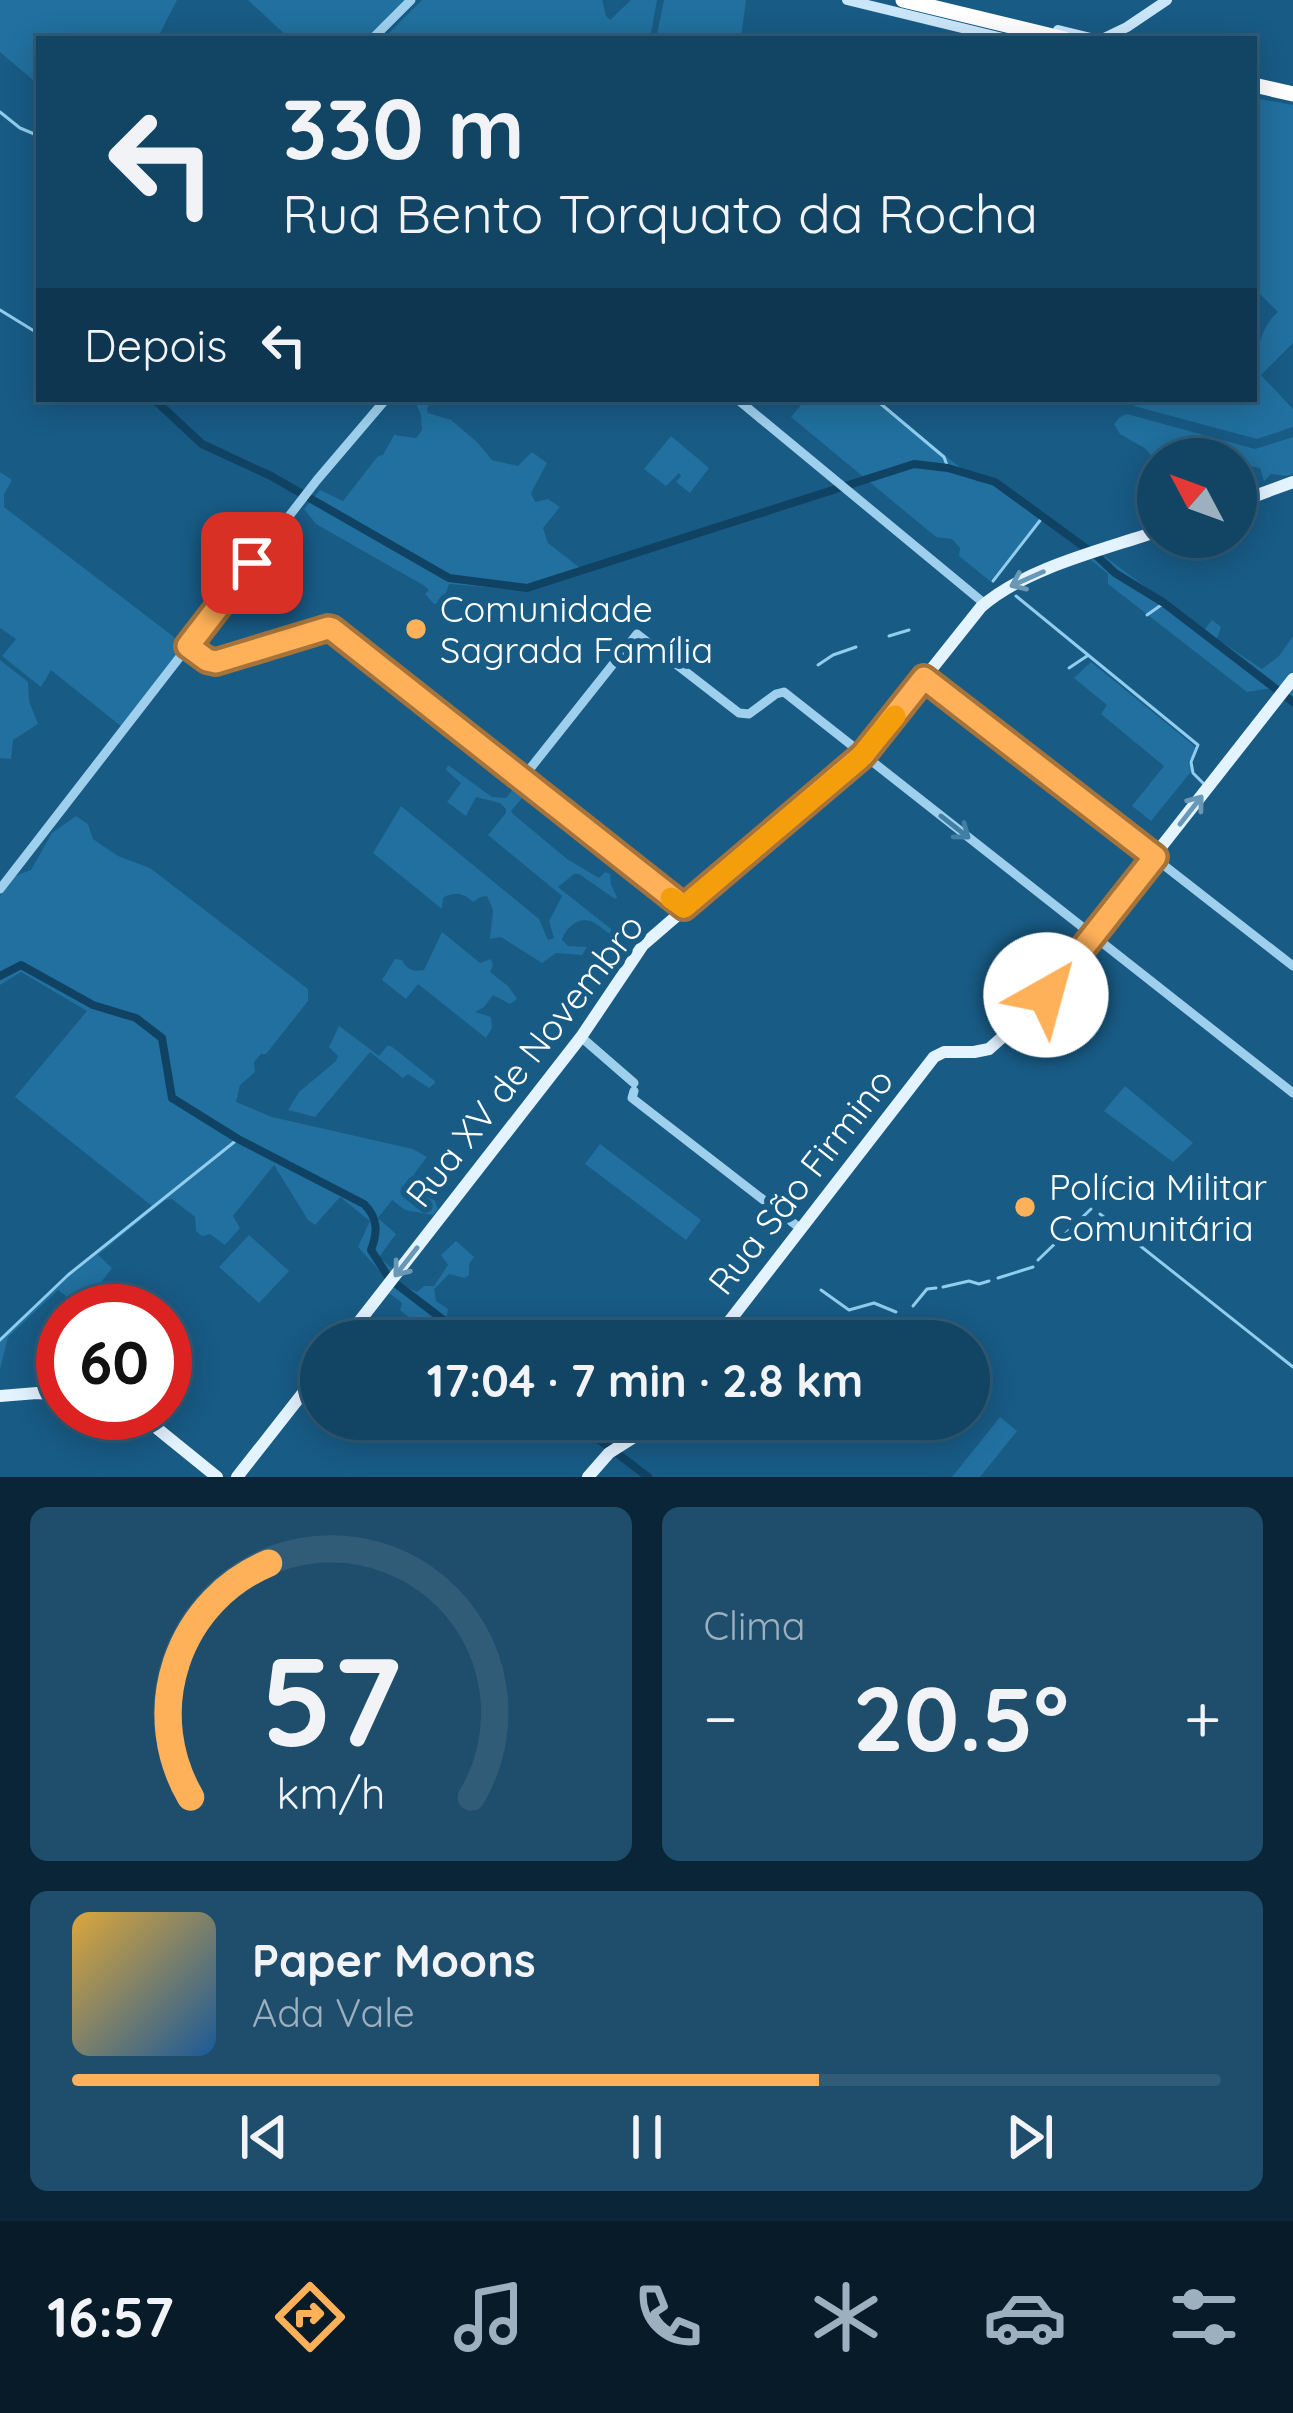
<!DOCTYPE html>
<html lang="pt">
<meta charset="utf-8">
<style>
:root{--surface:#124464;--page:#1f4e6d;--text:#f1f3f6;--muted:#9cb0bf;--line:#315c78;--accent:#ffb159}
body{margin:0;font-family:Quicksand,sans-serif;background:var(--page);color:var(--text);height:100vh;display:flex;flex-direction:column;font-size:45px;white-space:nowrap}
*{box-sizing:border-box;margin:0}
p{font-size:39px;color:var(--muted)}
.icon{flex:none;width:66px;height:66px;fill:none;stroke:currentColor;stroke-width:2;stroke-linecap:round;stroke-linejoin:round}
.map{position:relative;height:1477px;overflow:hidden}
.details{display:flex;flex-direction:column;gap:30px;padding:30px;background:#0a2537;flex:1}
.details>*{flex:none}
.banner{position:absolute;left:36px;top:36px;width:1221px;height:366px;border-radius:0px;box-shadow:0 6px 30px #0003,0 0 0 3px var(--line);background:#124464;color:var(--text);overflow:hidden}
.needle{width:78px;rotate:311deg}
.buttons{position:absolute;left:1137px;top:438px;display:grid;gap:24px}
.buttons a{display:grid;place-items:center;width:120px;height:120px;border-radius:50%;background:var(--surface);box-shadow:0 6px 30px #0003,0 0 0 3px var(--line);font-size:60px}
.speed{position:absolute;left:36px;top:1284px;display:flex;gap:24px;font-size:60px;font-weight:700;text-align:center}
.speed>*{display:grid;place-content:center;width:156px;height:156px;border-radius:50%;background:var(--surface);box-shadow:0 6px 30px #0003,0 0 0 3px var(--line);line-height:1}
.speed .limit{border:18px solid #d22;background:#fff;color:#111}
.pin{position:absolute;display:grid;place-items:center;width:102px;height:102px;color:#fff;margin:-51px;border-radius:24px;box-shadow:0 6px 18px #0006}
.me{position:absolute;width:132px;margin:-66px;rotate:38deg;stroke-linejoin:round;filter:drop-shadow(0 0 9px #0008)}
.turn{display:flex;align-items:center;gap:42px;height:252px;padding:0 48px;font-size:54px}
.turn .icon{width:156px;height:156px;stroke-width:2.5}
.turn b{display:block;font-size:84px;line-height:102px}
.then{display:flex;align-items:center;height:114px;padding:0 48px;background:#0003;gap:24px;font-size:45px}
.big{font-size:90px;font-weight:700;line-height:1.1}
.details .widget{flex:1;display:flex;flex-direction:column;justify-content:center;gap:18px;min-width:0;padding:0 42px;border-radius:18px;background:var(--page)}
.details .dial{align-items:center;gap:0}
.dial svg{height:312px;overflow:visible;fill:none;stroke:var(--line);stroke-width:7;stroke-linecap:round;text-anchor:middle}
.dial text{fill:var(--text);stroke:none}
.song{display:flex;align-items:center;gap:36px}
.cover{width:144px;height:144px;border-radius:18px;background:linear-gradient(135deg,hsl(40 70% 55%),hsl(210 70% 35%))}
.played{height:12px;border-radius:6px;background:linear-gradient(90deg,var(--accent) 65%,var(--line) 65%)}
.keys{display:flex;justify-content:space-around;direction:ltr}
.heat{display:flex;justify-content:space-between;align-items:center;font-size:66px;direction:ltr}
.details .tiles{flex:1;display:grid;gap:30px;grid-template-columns:1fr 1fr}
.widget:last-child{grid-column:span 2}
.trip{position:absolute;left:300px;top:1320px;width:690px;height:120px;border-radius:60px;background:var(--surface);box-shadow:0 6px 30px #0003,0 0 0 3px var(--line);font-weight:700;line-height:120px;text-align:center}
.tab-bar{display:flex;height:192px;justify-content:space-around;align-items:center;background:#071b28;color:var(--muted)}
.tab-bar .icon{width:84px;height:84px}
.tab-bar .selected{color:var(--accent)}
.tab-bar b{font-size:54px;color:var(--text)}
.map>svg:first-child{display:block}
.green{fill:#21709f}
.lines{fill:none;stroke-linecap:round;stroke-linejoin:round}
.stream{stroke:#90cdef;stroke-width:3}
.river{stroke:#0f4263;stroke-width:8}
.tertiary{stroke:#9ed0ed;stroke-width:9}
.secondary{stroke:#cae7f9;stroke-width:10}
.primary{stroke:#e3f3ff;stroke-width:12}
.motorway{stroke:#fff;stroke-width:15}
.oneway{stroke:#6998b6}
.oneway2{stroke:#407ea4}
.route-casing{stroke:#a6733a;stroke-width:30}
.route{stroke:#ffb159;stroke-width:21}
.slow{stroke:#f59e0b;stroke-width:21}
.poi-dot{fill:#ffb159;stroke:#185b85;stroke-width:4.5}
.labels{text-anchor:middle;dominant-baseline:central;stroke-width:12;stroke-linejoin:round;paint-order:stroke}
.poi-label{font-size:36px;fill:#fff;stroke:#185b85;text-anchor:start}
.street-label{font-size:36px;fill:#fff;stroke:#185b85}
</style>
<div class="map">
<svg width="1293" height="1477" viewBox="0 0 1293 1477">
<rect width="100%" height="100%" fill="#185b85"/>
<!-- green -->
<g class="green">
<polygon points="0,0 177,0 157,39 39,39 39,85 0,52"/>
<polygon points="248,0 406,0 365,39 290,39"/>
<polygon points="422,0 602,0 606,16 610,20 631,0 657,0 650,39 383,39"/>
<polygon points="664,0 746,0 741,37 759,39 656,39"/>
<path d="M 1260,99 L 1293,105 L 1293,343 L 1261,375 L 1293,409 L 1293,427 L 1257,439 L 1134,406 L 1142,399 L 1254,399 L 1254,383 L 1260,375 C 1253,355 1261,326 1278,312 L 1254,288 L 1254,100 Z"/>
<polygon points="414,399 433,399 427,408 428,413 451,420 477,442 492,460 518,466 532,452 547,463 531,493 535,502 548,499 560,507 543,528 548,543 584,571 523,590 449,584 443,601 434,604 425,594 429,590 423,585 316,524 304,509 320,490 343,501 378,456 383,455 394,435 416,438 422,430 421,415"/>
<polygon points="806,399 874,399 977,481 993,484 1041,520 990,581 959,556 960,548 952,539 936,537 791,417"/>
<polygon points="1127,414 1255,449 1293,437 1293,474 1287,476 1271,474 1264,481 1260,468 1236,463 1236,459 1158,459 1158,465 1146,449 1120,434 1114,424 1120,417"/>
<polygon points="671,436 709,468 690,493 676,482 681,476 679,473 666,486 644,469"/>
<polygon points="0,472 12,480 4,494 4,507 174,637 181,645 177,654 122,727 51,670 41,687 2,656 16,639 0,628"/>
<polygon points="1104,556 1204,630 1212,620 1221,627 1217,639 1262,669 1279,656 1293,636 1293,697 1279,687 1247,692 1108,584 1108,574 1091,560"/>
<polygon points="0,660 28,682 29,701 38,724 13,740 11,759 0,758"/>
<polygon points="1091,662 1198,749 1188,762 1194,768 1151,821 1132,806 1164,766 1101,714 1107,705 1074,678"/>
<path d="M 448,765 L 492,797 L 506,798 L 518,783 L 528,791 L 511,811 L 513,814 L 567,859 L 599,878 L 605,872 L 610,874 L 611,885 L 617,897 L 615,899 L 579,874 L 574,874 L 558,887 L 616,933 L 614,936 C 606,933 598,923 590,921 C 577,917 565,929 562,940 L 568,946 L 587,947 L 582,955 L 556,953 L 542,963 L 501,937 L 490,939 L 493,910 L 487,896 L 480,897 L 473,902 C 464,893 454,891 443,898 L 442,909 L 373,853 L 401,806 L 539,919 L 548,940 L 554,938 L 549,921 L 562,896 L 488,835 L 506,813 L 506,809 L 500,803 L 476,797 L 466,816 L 447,802 L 461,783 L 446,770 Z"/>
<polygon points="76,816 88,824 93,839 118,856 150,868 308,989 308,1001 266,1054 261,1054 254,1062 255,1072 240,1085 236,1102 272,1117 413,1149 427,1157 414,1174 430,1188 438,1209 433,1215 405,1210 392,1200 378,1218 396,1234 379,1257 394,1270 387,1279 358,1247 370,1221 340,1197 315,1225 308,1220 274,1165 233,1216 240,1228 225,1245 210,1234 202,1236 196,1231 195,1217 172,1199 165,1200 98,1255 112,1268 82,1308 58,1290 8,1337 0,1369 0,1337 67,1275 152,1206 15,1097 87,1011 21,972 0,985 0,896 15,876 31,870 52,833"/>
<path d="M 442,932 L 480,963 L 491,959 L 493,965 L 490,972 L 508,986 L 517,999 L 510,1004 L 493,995 L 484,1007 L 475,1012 L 491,1017 L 492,1028 L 486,1038 L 418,984 L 406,999 L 382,980 L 395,959 L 402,960 C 407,970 413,972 424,970 Z"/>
<polygon points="339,1026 379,1056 387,1046 391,1046 436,1082 429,1088 408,1074 403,1078 370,1052 315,1117 288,1110 299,1092 336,1061 338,1056 329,1047"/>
<polygon points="1125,1086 1193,1143 1173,1162 1104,1111"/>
<polygon points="600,1144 701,1220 686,1240 585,1164"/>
<polygon points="249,1235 289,1271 259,1303 219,1267"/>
<polygon points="456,1241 474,1257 469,1264 469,1275 465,1278 449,1274 434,1289 436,1301 448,1309 446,1319 474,1341 438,1341 400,1310 402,1303 389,1293 397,1282 417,1292 424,1286 434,1286 448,1265 441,1255"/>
<polygon points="1000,1417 1017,1431 980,1477 952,1477"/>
</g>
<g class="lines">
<!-- stream -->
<g class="stream">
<polyline points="0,112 20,128 39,136"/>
<polyline points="0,310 39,334"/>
<polyline points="875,399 944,457 948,468"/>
<polyline points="993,581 1042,518"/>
<polyline points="1016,596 1198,745 1191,762 1193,773 1204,784"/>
<polyline points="1147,615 1164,603"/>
<polyline points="889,636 909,630"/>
<polyline points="818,665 833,655 856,647"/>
<polyline points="1069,668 1087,656"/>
<polyline points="1100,1214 1293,1367"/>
<polyline points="1038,1260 1091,1209"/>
<polyline points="998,1278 1033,1267"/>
<polyline points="943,1287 969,1281 979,1284 989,1281"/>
<polyline points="821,1290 849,1310 874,1303 896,1312"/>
<polyline points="913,1306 927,1289 936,1288"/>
<polyline points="0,1340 68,1275 238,1139"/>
</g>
<!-- river -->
<g class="river">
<polyline points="151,399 158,403 202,444 271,476 449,578 527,588 914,464 948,468 995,482 1098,557 1115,573 1164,603 1293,702"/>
<path d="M 0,976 L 21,965 L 93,1005 L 136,1018 L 162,1038 L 172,1098 L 238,1139 L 364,1204 C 378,1218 378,1232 371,1250 L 389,1278"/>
<polyline points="395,1283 471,1341"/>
<polyline points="572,1419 648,1477"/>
</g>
<!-- tertiary -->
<g class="tertiary">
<polyline points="372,39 411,0"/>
<polyline points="737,399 985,604"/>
<polyline points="189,646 213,662 332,629 684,907"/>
<polyline points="924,678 1293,966"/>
<polyline points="521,780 637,634 739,713 749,714 776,694 784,692 1293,1093"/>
<polyline points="0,889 317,480 386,399"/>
<polyline points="581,1037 634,1083"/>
<polyline points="634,1091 632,1098 801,1229"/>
</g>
<!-- secondary -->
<g class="secondary">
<polyline points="847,0 1007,39"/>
<polyline points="1058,30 1095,39"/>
<polyline points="1102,39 1127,27 1167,0"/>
</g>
<!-- primary -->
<g class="primary">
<polyline points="1236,503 1293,482"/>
<path d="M 344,1341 L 581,1037 L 643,945 L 863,755 L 981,607 C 1025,568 1103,550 1158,531"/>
<polyline points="714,1341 934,1057 944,1052 974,1052 989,1049 1033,1010 1293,679"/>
<polyline points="0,1396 37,1393 63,1395"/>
<polyline points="138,1413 217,1477"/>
<polyline points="237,1477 321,1370"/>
<polyline points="588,1477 609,1453 639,1434 653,1419"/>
</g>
<!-- motorway -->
<g class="motorway">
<polyline points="903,0 1065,39"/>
<polyline points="1254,85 1293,94"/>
</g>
</g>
<!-- one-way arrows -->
<defs><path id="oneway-shaft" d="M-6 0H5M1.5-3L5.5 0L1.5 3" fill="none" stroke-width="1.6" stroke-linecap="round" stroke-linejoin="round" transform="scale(3)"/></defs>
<g class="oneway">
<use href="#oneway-shaft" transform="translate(1027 579) rotate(156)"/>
<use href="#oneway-shaft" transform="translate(1191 810) rotate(-52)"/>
<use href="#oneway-shaft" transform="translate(406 1262) rotate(128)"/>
</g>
<use class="oneway2" href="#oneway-shaft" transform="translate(955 827) rotate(38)"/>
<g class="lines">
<defs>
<polyline id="route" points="252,563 188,646 207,660 216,662 328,628 332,629 684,907 863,755 924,678 1155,857 1046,995"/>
</defs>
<!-- route casing -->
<use href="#route" class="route-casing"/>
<!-- route -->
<use href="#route" class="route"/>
<!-- slow -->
<polyline class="slow" points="671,898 684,907 859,759 895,716"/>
</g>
<!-- markers -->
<g class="poi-dot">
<circle cx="416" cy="629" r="12"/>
<circle cx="1025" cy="1207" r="12"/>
</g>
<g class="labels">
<!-- poi labels -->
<g class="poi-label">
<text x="440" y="608">Comunidade<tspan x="440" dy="41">Sagrada Família</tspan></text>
<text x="1049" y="1186">Polícia Militar<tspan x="1049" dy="41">Comunitária</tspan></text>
</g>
<!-- street labels -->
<g class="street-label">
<text transform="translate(524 1060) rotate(-52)">Rua XV de Novembro</text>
<text transform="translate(800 1181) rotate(-52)">Rua São Firmino</text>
</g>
</g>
</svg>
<div class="buttons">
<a><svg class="needle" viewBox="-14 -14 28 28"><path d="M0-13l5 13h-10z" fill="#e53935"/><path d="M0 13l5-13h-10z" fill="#9cb0bf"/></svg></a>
</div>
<div class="speed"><div class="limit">60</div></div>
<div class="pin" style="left:252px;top:563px;background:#d93025"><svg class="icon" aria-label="arrive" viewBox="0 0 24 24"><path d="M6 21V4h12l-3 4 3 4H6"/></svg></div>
<svg class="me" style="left:1046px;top:995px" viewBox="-20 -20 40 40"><circle r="19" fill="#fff"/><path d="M0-13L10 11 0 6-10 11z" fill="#ffb159"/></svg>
<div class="trip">17:04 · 7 min · 2.8 km</div>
<div class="banner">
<div class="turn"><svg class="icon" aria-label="left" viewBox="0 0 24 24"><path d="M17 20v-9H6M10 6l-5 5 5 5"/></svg><div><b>330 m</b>Rua Bento Torquato da Rocha</div></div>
<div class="then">Depois<svg class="icon" aria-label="left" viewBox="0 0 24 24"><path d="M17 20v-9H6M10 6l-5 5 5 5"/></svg></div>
</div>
</div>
<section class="details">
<div class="tiles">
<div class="widget dial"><svg viewBox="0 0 100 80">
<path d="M14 69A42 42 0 1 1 86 69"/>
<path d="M14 69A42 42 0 0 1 34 9" stroke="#ffb159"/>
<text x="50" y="56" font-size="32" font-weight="700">57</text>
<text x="50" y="72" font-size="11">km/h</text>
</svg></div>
<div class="widget"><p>Clima</p>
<div class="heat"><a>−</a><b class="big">20.5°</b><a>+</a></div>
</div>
<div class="widget">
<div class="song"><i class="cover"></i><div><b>Paper Moons</b><p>Ada Vale</p></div></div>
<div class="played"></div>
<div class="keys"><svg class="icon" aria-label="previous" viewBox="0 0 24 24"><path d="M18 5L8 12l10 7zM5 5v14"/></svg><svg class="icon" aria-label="pause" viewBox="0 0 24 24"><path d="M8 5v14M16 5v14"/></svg><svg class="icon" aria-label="next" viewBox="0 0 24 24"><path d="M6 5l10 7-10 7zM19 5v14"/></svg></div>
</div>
</div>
</section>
<nav class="tab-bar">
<b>16:57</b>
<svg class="icon selected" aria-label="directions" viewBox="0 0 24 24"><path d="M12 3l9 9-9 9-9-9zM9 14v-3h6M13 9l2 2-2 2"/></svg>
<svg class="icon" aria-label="music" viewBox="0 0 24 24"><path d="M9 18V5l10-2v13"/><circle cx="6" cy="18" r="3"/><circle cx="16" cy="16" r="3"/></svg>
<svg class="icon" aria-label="phone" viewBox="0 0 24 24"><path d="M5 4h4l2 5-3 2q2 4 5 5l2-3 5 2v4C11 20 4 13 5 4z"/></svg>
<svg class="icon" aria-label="climate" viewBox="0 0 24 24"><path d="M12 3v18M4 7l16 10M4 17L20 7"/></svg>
<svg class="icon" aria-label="car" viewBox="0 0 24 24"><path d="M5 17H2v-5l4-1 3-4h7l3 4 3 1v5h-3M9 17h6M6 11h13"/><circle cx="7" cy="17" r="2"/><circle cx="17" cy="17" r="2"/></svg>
<svg class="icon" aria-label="filters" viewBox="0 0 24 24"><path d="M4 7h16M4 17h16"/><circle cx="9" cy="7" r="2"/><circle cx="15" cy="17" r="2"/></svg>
</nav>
